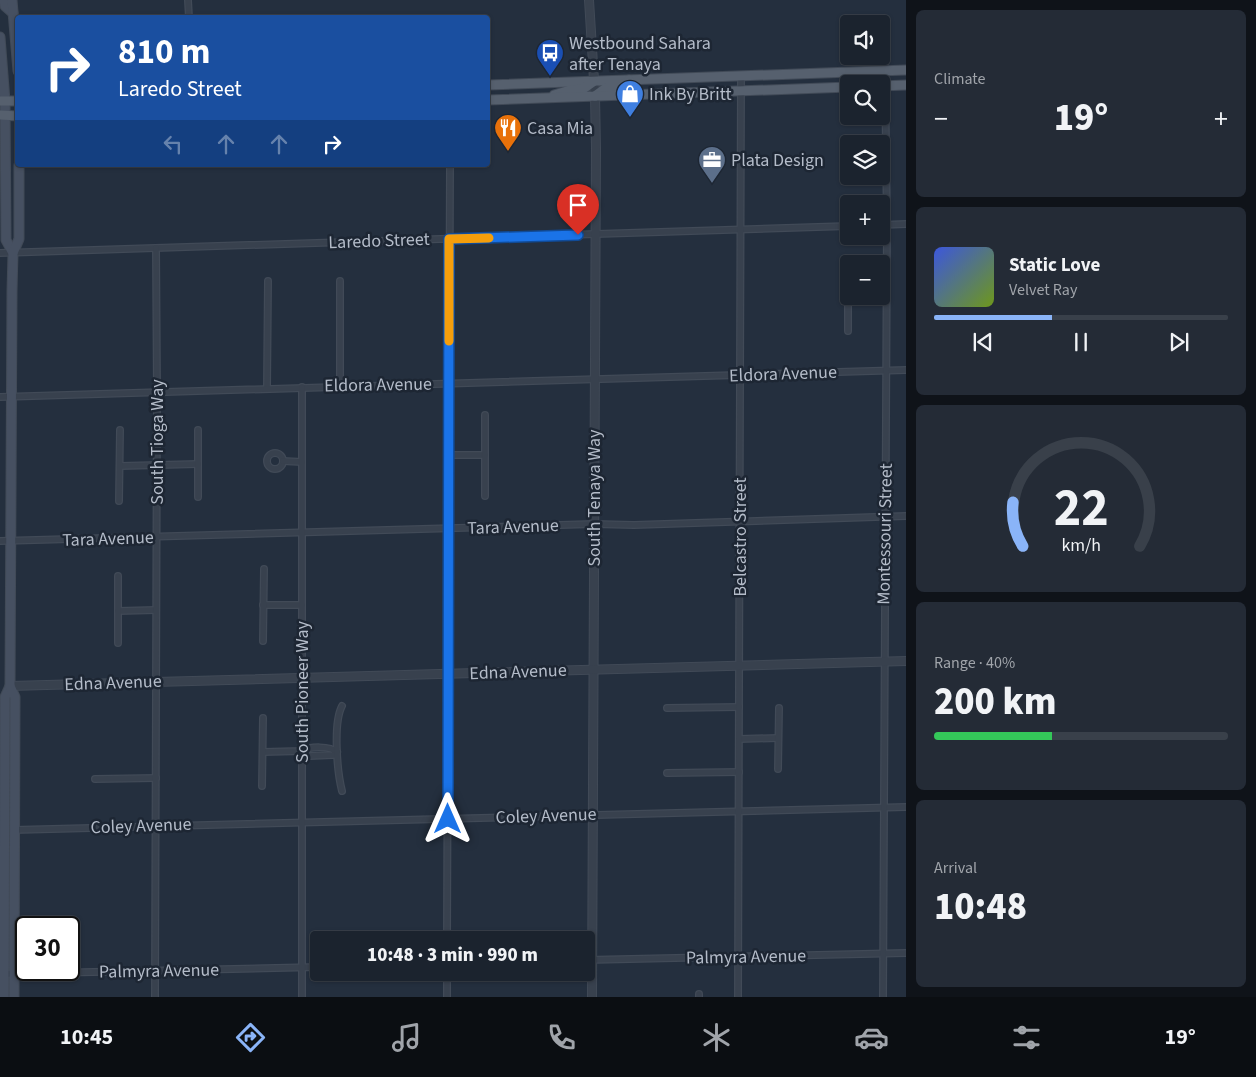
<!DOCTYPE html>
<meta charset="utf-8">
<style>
:root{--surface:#1b232e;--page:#242b36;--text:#f1f3f6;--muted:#a0a4aa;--line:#39404a;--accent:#8ab4f8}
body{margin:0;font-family:"Source Sans 3",sans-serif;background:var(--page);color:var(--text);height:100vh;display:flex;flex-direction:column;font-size:19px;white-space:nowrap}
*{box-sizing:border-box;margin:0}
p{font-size:16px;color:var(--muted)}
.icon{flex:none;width:28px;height:28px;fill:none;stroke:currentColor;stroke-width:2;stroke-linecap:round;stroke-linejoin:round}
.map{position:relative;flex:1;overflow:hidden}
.side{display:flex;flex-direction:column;gap:10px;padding:10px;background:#0f1319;width:350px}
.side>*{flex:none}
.guide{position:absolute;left:15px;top:15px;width:475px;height:152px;border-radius:5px;box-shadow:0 1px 4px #0004,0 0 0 1px var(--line);background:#1a4fa0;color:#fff;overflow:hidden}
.fabs{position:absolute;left:840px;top:15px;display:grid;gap:10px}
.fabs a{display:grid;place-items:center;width:50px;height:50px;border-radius:5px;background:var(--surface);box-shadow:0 1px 4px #0004,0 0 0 1px var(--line);font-size:25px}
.speed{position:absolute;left:15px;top:916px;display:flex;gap:10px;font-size:25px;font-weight:700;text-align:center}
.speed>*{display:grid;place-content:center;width:65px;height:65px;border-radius:50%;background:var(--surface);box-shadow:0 1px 4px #0004,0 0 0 1px var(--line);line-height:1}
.speed .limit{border:2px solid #111;border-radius:8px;background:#fff;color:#111}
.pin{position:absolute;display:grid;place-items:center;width:42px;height:42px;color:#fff;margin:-51px -21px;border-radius:50% 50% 50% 0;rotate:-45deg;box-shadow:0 0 5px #0007}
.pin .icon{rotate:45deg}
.me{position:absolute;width:55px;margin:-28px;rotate:0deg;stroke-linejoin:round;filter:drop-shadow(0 0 4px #0008)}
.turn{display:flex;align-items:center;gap:18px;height:105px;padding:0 20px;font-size:22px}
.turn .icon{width:65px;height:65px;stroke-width:2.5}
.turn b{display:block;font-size:35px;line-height:42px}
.lanes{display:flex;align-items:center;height:48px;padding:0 20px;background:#0003;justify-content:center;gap:25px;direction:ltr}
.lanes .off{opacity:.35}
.big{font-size:38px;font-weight:800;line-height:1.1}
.side .widget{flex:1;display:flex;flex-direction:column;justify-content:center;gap:8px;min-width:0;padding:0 18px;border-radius:8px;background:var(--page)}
.side .dial{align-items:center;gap:0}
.dial svg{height:130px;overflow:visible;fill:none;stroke:var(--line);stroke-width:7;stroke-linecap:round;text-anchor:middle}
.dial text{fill:var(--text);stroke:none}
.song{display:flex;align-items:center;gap:15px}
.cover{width:60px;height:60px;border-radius:8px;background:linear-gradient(135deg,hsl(230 70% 55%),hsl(80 70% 35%))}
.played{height:5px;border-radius:2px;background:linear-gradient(90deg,var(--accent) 40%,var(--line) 40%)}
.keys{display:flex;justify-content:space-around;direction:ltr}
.heat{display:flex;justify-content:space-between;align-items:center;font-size:28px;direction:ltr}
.charge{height:8px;border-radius:4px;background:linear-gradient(90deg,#34c759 40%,var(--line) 0)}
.trip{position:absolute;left:310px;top:931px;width:285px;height:50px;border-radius:5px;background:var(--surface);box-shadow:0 1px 4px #0004,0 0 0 1px var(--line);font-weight:800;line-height:50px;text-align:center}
.tab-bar{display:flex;height:80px;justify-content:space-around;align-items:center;background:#0b0e12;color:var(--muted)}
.tab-bar .icon{width:35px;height:35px}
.tab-bar .current{color:var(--accent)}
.tab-bar b{font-size:22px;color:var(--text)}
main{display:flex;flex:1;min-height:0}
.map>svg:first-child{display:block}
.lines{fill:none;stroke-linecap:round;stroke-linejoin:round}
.minor-casing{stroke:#414a57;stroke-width:8}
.tertiary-casing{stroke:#414a57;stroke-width:10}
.secondary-casing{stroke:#414a57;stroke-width:11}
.primary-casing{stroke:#414a57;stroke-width:11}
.minor{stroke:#38414e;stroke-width:5.5}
.tertiary{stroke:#38414e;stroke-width:8}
.secondary{stroke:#465061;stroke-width:9}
.primary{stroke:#56606e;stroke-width:9}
.route-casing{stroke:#114b97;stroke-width:12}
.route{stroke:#1a73e8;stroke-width:9}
.slow{stroke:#f59e0b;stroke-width:9}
.labels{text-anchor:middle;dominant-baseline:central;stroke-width:5;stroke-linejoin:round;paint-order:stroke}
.poi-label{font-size:18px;fill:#b4bcc9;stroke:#1d2633;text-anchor:start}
.street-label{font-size:18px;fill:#b4bcc9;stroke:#1d2633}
</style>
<main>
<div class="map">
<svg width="906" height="997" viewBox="0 0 906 997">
<rect width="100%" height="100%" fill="#242f3e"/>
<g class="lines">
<defs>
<g id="minor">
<polyline points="188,0 189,18"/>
<polyline points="881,225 906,224"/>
<polyline points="0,253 849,226"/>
<polyline points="848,263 848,331"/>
<polyline points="340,281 340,386"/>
<polyline points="848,298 886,298"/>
<polyline points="267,388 268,281"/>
<polyline points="0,397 906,370"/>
<circle cx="275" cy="461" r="8"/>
<polyline points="448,455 485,455"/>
<polyline points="283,461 302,462"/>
<polyline points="120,466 198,464"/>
<polyline points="485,496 485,415"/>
<polyline points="198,497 198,430"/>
<polyline points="119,501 120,430"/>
<polyline points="0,541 594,524 634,525 906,516"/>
<polyline points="263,605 302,605"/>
<polyline points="118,611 156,610"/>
<polyline points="263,641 264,569"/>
<polyline points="118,643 118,576"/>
<polyline points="667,708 739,707"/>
<polyline points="739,739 778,738"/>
<polyline points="302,751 309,756 333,755 337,752"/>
<path d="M 263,752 L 302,751 C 310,746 330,746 337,752"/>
<polyline points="778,769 779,708"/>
<polyline points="667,773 739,772"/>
<polyline points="95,779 156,778"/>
<polyline points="262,786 263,718"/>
<path d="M 342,791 C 337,771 333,723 342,706"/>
<polyline points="13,830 906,807"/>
<path d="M 447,940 C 449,682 448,423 450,165"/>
<polyline points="586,960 906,953"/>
<polyline points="1,974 319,967"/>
<polyline points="155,997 157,392 156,248"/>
<polyline points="302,997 302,387"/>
<polyline points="447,997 447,972"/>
<polyline points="699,997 699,994"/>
<polyline points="738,997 741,76"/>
<polyline points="883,997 887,225 885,71"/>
</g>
<g id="tertiary">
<polyline points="589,0 595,96 596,148 592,997"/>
<polyline points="10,686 906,661"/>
</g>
<g id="secondary">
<polyline points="4,0 5,6 13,13"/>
<polyline points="12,0 18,71"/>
<polyline points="0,37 5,101 6,240 13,253"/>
<polyline points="4,997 5,697 10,686"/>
<polyline points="14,997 15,697 10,686 12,291 13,253 19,239 19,165"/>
</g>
<g id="primary">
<polyline points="488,85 906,70"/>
<polyline points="881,86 906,85"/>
<polyline points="554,95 570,90 583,89 593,82"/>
<polyline points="595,96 606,88 619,88 629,80"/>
<polyline points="488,100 849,87"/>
<polyline points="0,101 18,101"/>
<polyline points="0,115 18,116"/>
</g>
</defs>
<!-- minor casing -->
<use href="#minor" class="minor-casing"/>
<!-- tertiary casing -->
<use href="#tertiary" class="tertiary-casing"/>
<!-- secondary casing -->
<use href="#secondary" class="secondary-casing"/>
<!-- primary casing -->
<use href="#primary" class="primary-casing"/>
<!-- minor -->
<use href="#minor" class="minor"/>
<!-- tertiary -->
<use href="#tertiary" class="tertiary"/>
<!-- secondary -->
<use href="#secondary" class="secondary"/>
<!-- primary -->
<use href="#primary" class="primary"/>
</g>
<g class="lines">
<defs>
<polyline id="route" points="448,819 449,239 578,235"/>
</defs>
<!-- route casing -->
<use href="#route" class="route-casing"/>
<!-- route -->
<use href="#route" class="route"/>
<!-- slow -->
<polyline class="slow" points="449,341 449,239 489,238"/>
</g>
<!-- icons -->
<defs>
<symbol id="bus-pin" viewBox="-11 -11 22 30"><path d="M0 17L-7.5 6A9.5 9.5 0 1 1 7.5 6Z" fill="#1a4fb4" stroke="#1d2633"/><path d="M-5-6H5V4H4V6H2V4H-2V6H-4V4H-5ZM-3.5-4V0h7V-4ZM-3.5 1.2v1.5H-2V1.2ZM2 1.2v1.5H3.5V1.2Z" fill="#fff"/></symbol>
<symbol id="shop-pin" viewBox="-11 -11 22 30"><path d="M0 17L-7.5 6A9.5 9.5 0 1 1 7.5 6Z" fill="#3f7fe0" stroke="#1d2633"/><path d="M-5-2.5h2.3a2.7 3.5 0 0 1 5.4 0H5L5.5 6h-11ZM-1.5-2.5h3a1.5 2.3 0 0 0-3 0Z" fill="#fff"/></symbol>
<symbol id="restaurant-pin" viewBox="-11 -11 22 30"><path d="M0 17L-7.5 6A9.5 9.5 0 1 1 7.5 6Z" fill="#e8710a" stroke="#1d2633"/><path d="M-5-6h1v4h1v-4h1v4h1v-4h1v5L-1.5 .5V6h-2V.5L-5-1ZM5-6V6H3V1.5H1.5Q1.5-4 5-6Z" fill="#fff"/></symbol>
<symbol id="office-pin" viewBox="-11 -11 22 30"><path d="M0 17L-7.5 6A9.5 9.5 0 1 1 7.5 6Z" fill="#5c6f8a" stroke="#1d2633"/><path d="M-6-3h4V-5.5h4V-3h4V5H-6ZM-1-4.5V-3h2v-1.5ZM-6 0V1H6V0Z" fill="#fff"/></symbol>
</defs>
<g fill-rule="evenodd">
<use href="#bus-pin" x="534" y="37" width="32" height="43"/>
<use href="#shop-pin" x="614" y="78" width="32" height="43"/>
<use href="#restaurant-pin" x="492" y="112" width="32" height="43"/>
<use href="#office-pin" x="696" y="144" width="32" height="43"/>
</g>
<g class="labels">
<!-- poi labels -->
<g class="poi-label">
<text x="569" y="43">Westbound Sahara<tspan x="569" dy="21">after Tenaya</tspan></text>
<text x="649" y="94">Ink By Britt</text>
<text x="527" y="128">Casa Mia</text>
<text x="731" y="160">Plata Design</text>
</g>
<!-- street labels -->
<g class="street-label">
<text transform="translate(379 241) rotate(-2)">Laredo Street</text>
<text transform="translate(783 374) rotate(-2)">Eldora Avenue</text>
<text transform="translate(378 385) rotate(-1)">Eldora Avenue</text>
<text transform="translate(157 442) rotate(-90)">South Tioga Way</text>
<text transform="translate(594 498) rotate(-90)">South Tenaya Way</text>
<text transform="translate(513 527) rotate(-2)">Tara Avenue</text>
<text transform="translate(885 534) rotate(-89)">Montessouri Street</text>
<text transform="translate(740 537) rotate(-90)">Belcastro Street</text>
<text transform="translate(108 539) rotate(-2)">Tara Avenue</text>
<text transform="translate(518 672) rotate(-2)">Edna Avenue</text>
<text transform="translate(113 683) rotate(-2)">Edna Avenue</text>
<text transform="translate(302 692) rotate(-90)">South Pioneer Way</text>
<text transform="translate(546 816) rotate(-2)">Coley Avenue</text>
<text transform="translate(141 826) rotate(-2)">Coley Avenue</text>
<text transform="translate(746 957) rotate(-1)">Palmyra Avenue</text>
<text transform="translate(159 971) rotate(-1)">Palmyra Avenue</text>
</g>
</g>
</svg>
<div class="fabs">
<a><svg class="icon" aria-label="sound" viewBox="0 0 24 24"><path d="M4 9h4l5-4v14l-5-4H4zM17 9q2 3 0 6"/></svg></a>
<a><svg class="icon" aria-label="search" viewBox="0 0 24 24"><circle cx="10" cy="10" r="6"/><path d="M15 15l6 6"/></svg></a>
<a><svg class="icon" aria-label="layers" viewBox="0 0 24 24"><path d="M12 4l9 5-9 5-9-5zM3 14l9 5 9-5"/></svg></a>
<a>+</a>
<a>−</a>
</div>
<div class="speed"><div class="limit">30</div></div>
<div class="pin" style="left:578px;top:235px;background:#d93025"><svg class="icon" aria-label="arrive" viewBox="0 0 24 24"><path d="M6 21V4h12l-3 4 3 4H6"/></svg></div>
<svg class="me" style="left:448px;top:819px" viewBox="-20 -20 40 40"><path d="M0-17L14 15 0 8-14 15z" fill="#1a73e8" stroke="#fff" stroke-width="4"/></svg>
<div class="trip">10:48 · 3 min · 990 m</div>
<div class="guide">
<div class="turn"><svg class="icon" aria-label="right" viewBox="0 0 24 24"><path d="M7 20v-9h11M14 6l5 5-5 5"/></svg><div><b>810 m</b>Laredo Street</div></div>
<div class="lanes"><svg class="icon off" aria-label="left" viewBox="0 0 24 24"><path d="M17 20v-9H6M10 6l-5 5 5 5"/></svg><svg class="icon off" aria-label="ahead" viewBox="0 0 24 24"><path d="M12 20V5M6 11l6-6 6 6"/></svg><svg class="icon off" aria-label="ahead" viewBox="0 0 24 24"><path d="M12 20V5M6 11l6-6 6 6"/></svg><svg class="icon" aria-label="right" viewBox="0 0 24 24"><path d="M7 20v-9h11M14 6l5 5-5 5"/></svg></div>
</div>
</div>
<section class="side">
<div class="widget"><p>Climate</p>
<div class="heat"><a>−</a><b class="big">19°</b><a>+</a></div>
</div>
<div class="widget">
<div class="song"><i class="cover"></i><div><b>Static Love</b><p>Velvet Ray</p></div></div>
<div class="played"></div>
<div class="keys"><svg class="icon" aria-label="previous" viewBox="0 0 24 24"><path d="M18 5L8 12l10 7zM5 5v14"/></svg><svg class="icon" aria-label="pause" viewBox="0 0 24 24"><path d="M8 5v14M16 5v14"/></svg><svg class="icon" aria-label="next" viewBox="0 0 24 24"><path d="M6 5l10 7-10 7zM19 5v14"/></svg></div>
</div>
<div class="widget dial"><svg viewBox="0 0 100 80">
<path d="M14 69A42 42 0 1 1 86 69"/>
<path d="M14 69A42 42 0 0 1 8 42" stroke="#8ab4f8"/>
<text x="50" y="56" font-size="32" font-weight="700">22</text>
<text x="50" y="72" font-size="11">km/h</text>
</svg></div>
<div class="widget"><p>Range · 40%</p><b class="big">200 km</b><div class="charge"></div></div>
<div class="widget"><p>Arrival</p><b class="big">10:48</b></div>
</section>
</main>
<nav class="tab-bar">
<b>10:45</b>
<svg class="icon current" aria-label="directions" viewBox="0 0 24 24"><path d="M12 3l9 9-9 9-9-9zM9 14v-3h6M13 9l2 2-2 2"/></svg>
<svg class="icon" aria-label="music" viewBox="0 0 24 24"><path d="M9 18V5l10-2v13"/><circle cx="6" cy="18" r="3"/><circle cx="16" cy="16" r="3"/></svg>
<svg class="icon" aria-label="phone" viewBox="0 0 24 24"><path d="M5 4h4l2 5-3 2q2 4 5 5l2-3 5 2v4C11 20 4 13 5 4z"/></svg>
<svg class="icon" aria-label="climate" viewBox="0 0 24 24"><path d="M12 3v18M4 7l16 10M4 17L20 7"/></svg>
<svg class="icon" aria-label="car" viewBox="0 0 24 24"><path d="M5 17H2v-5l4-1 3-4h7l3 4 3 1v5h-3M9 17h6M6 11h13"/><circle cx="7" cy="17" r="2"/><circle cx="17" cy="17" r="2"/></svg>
<svg class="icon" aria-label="filters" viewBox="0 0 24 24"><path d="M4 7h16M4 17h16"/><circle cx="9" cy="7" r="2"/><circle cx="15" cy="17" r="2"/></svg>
<b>19°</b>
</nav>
